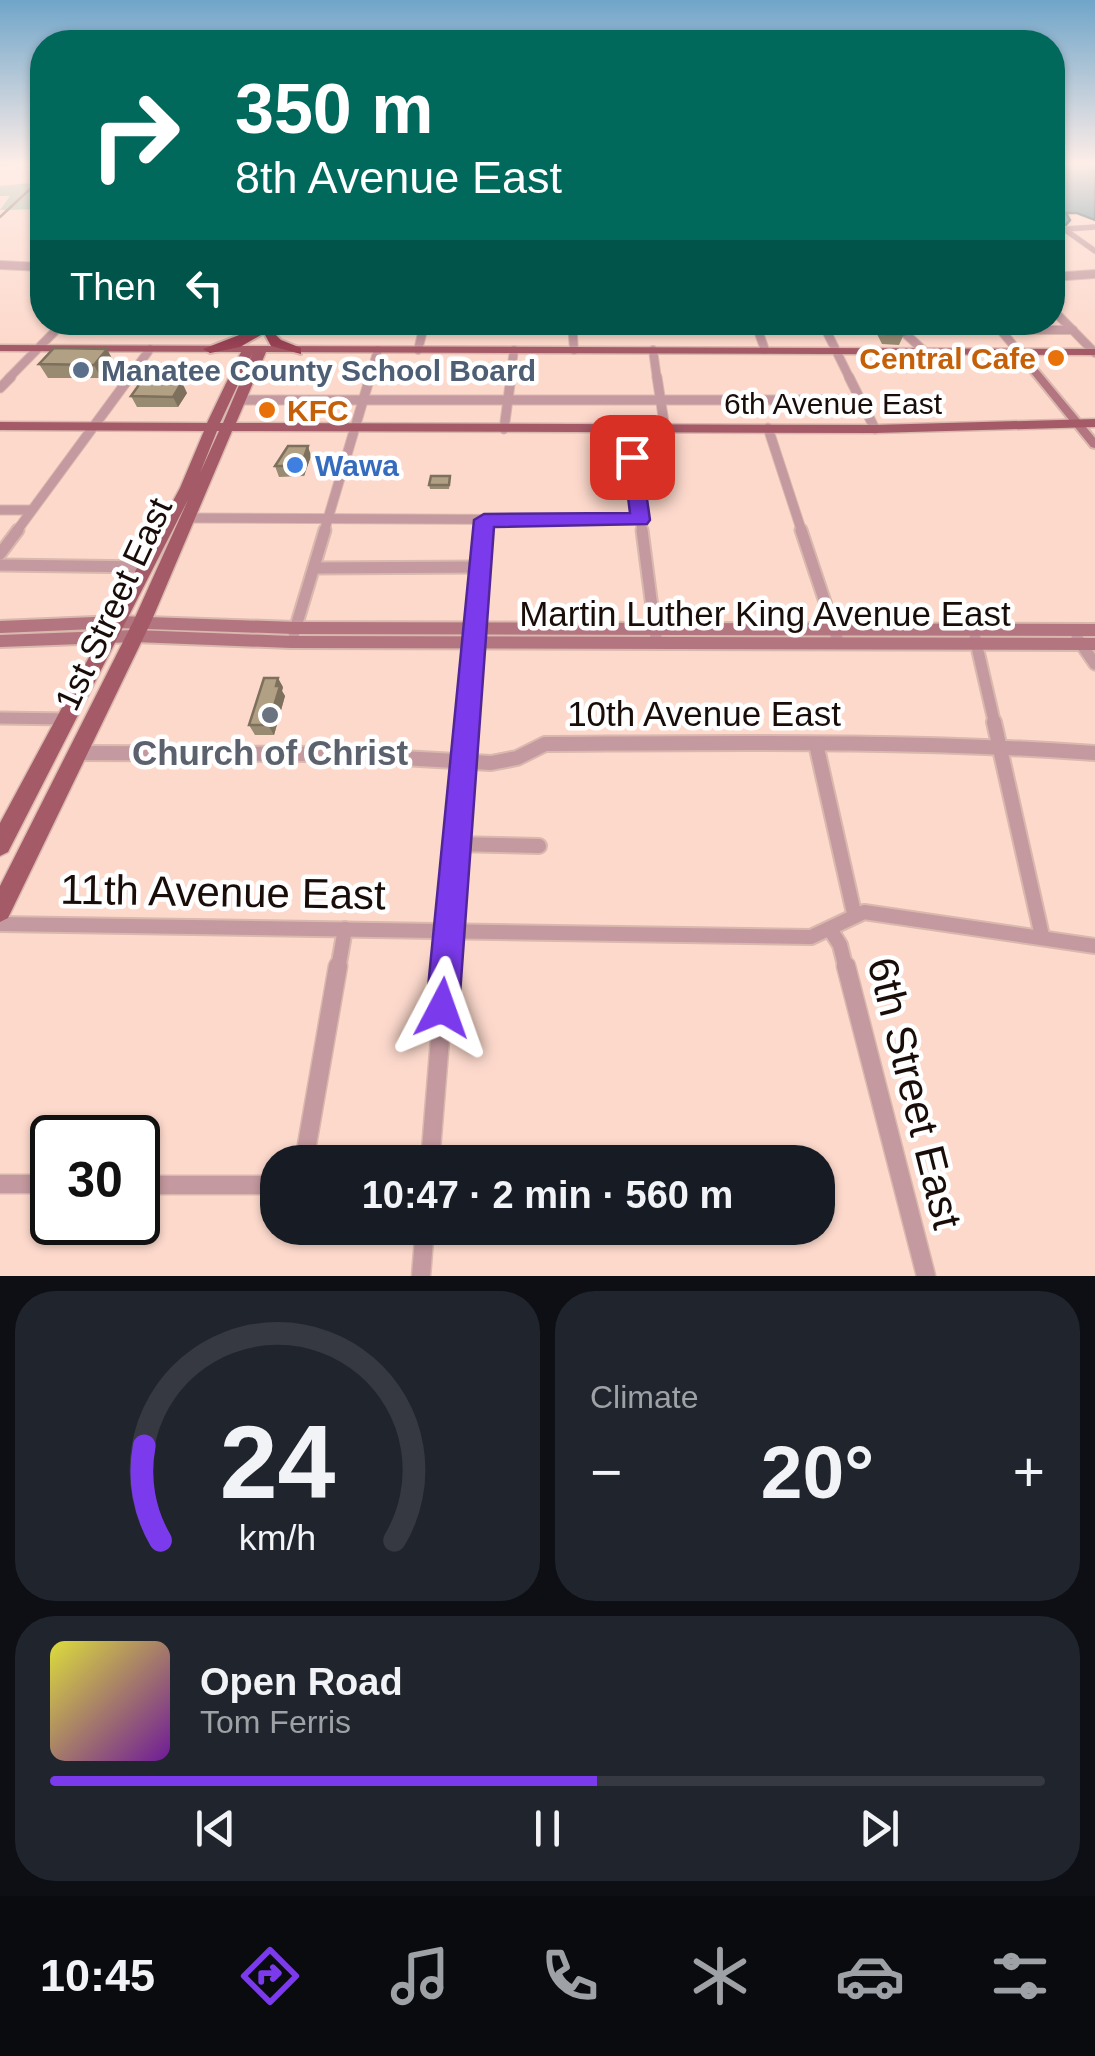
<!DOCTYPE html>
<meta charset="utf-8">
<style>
:root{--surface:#171b24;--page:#20242c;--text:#f1f3f6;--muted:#9ea1a6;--line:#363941;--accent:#7c3aed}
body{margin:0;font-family:Helvetica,sans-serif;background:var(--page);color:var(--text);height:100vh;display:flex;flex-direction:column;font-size:38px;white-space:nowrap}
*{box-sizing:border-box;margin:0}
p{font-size:32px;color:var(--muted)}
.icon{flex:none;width:55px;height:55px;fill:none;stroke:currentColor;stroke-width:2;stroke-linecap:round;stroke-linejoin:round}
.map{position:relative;height:1276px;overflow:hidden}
.drawer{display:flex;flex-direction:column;gap:15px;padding:15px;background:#0d0f14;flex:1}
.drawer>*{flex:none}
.hud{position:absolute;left:30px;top:30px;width:1035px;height:305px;border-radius:40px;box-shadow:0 2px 8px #0004;background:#00695c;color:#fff;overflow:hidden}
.speed{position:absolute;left:30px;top:1115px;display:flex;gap:20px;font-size:50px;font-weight:700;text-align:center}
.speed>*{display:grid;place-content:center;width:130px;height:130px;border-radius:50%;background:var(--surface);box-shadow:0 2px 8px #0004;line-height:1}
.speed .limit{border:5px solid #111;border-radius:15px;background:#fff;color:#111}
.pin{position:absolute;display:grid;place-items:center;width:85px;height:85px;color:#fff;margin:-42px;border-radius:20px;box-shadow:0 5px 15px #0006}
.me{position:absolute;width:110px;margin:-55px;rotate:4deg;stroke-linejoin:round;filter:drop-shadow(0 0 8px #0008)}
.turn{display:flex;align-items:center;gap:35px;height:210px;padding:0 40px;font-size:45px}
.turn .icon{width:130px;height:130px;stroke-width:2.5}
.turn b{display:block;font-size:70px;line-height:85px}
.then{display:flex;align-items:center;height:95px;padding:0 40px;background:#0003;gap:20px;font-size:38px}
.big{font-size:75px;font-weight:800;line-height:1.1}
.drawer .card{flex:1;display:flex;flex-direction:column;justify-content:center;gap:15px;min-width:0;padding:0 35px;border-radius:40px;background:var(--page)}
.drawer .dial{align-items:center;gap:0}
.dial svg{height:260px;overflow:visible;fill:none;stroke:var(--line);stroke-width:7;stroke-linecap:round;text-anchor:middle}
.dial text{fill:var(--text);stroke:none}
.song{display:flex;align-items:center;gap:30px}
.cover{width:120px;height:120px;border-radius:15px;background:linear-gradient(135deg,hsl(60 70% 55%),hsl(280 70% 35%))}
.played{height:10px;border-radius:5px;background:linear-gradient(90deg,var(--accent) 55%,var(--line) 55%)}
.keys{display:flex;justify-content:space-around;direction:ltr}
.heat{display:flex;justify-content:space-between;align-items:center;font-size:55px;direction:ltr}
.drawer .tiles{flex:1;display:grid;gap:15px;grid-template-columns:1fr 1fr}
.card:last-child{grid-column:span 2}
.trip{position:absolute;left:260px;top:1145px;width:575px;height:100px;border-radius:40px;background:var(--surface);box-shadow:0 2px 8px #0004;font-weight:800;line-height:100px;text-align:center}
.tabs{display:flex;height:160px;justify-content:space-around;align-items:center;background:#090b0e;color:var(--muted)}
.tabs .icon{width:70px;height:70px}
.tabs .active{color:var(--accent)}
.tabs b{font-size:45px;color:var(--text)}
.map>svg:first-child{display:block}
.green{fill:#9bc1ad}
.water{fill:#5d8f9b;stroke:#49686f;stroke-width:2.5}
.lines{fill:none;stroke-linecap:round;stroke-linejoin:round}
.ferry{stroke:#004d5a;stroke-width:2.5;stroke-dasharray:6 5;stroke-linecap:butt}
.street-far5-casing{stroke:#d9b8ad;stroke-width:6}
.street-far4-casing{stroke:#d9b8ad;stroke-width:10}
.street-far3-casing{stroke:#d9b8ad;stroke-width:11}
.street-far2-casing{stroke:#d9b8ad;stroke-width:15}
.street-far1-casing{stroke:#d9b8ad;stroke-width:18}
.street-casing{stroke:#d9b8ad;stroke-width:21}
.secondary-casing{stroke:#d9b8ad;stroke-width:4}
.primary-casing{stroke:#d9b8ad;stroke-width:3}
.highway-casing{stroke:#d9b8ad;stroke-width:4}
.street-far5{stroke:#c4999f;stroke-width:5}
.street-far4{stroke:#c4999f;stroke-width:8}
.street-far3{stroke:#c4999f;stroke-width:9}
.street-far2{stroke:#c4999f;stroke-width:11}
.street-far1{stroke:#c4999f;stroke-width:14}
.street{stroke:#c4999f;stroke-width:18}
.secondary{fill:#b3757f;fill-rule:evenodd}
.primary{fill:#a55a68;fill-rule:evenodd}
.highway{fill:#984254;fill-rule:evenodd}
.rail{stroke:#806961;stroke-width:2.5}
.wall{fill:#998a72}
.shaded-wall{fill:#7d705c}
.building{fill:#b2a084;stroke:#7d705c;stroke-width:2.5}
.route{fill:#7c3aed;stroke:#51269a;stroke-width:2.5}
.food-dot{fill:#e8710a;stroke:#fff;stroke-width:4}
.service-dot{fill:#5c6f8a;stroke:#fff;stroke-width:4}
.shop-dot{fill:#3f7fe0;stroke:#fff;stroke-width:4}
.worship-dot{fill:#6b7280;stroke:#fff;stroke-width:4}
.labels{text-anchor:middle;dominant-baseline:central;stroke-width:9;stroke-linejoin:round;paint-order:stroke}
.far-food-label{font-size:30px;font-weight:bold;fill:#c56008;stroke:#fff;text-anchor:end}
.far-service-label{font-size:30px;font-weight:bold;fill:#4e5e75;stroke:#fff;text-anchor:start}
.far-street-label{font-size:30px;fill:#190d09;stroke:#fff}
.far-shop-label{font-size:30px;font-weight:bold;fill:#366cbe;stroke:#fff;text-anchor:start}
.street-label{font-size:35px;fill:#190d09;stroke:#fff}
.worship-label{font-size:35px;font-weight:bold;fill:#5b616d;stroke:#fff}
.near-street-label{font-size:42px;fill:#190d09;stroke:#fff}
</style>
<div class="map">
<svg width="1095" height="1276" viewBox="0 0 1095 1276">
<rect width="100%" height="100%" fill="#fdd9cc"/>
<!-- green -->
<polygon class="green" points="42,182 42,209 0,210 10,196 0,196 0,186"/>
<!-- water -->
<polygon class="water" points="1052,162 1095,162 1095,220 1077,213 1066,213 1070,220 1064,227 1053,227"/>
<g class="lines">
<!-- ferry -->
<polyline class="ferry" points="0,165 6,162"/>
<defs>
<g id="street-far5">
<polyline points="1064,229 1095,251"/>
<polyline points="1052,230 1095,227"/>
</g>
<g id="street-far4">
<polyline points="0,265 42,267"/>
<polyline points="1052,277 1095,274"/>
<polyline points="1052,309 1095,353"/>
<polyline points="572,322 574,350"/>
<polyline points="755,322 765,350"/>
<polyline points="822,322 850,379"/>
<polyline points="893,322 924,351"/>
<polyline points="994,322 1018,351"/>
<polyline points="1000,330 1073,330"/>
<polyline points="418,350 425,322"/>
<polyline points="653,350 657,379"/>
<polyline points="8,379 64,322"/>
<polyline points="128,379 150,349"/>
<polyline points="369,379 378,350"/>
<polyline points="510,379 514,350"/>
</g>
<g id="street-far3">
<polyline points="657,377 665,429"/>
<polyline points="849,377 875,429"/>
<polyline points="0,388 11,377"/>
<polyline points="238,400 860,400"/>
<polyline points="768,428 802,532"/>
<polyline points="504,429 511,377"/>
<polyline points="629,429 642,532"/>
<polyline points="0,510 31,510"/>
<polyline points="189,518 640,520"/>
<polyline points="16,532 130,377"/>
<polyline points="324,532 370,377"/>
<polyline points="483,532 484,521"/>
</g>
<g id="street-far2">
<polyline points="642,530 656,638"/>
<polyline points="801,530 837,638"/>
<polyline points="0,554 18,530"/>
<polyline points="0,565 146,567"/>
<polyline points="314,568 480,567"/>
<polyline points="294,633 325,530"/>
<polyline points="975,638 995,725"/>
<polyline points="1077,638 1095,664"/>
<polyline points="0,718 67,719"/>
<polyline points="467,725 483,530"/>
</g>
<g id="street-far1">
<polyline points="994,722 1042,936"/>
<polyline points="816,744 854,913"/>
<path d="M 78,753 L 331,754 L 491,763 L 517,758 L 545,744 C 729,743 912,740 1095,753"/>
<polyline points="456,844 539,846"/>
<polyline points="0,924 811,937 864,912 1095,946"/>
<polyline points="830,929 840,945 846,969"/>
<polyline points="338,969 345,929"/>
<polyline points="446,969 467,722"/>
</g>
<g id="street">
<polyline points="846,966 926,1276"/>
<polyline points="304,1162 338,966"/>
<polyline points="430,1162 446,966"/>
<polyline points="0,1184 52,1184"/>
<polyline points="138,1185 278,1185"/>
<polyline points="421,1276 425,1228"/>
</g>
<g id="secondary">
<polygon points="1018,348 1021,349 1095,438 1095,448 1091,447 1015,353 1013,351"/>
<polygon points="118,616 295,622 1095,624 1095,636 295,634 118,628 0,633 0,621"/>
<polygon points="135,630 291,636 1095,638 1095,650 291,648 135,642 0,647 0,635"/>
</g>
<path id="primary" d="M 0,345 L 1095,349 L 1095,355 L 266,352 L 236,423 L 875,425 L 1095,419 L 1095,427 L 875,433 L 232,431 L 151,622 L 8,918 L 0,922 L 0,886 L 133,622 L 188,500 L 8,852 L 0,856 L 0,823 L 180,488 L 204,431 L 0,430 L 0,422 L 207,423 L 241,352 L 0,351 ZM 253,352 L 223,423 L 220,423 ZM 217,431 L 219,431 L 200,473 Z"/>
<g id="highway">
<polygon points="257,328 263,332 261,335 240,347 210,353 203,349"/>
<polygon points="270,329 281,340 301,348 301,354 271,346 264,333"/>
</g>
</defs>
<!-- street-far5 casing -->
<use href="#street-far5" class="street-far5-casing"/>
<!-- street-far4 casing -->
<use href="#street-far4" class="street-far4-casing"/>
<!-- street-far3 casing -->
<use href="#street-far3" class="street-far3-casing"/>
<!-- street-far2 casing -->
<use href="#street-far2" class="street-far2-casing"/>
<!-- street-far1 casing -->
<use href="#street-far1" class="street-far1-casing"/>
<!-- street casing -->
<use href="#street" class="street-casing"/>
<!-- secondary casing -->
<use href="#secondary" class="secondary-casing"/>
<!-- primary casing -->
<use href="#primary" class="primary-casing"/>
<!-- highway casing -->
<use href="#highway" class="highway-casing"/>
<!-- street-far5 -->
<use href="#street-far5" class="street-far5"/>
<!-- street-far4 -->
<use href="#street-far4" class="street-far4"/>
<!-- street-far3 -->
<use href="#street-far3" class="street-far3"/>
<!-- street-far2 -->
<use href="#street-far2" class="street-far2"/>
<!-- street-far1 -->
<use href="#street-far1" class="street-far1"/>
<!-- street -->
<use href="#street" class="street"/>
<!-- secondary -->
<use href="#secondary" class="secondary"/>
<!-- primary -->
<use href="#primary" class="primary"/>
<!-- highway -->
<use href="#highway" class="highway"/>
<!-- rail -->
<polyline class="rail" points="0,217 42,178"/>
</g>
<!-- wall -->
<g class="wall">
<polygon points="880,324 904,334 899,345 882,344 877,334"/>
<polygon points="114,362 101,378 48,378 39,364"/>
<polygon points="187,393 178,407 137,407 131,396"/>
<polygon points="311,456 304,476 279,477 275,466"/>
<polygon points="450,480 449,489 430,489 429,485"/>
<polygon points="283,687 282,691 285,696 274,735 255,735 249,725"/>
</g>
<!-- shaded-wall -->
<g class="shaded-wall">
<polygon points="107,349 114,362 101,378 94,365"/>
<polygon points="182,382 187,393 178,407 173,397"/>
<polygon points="308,446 311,456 304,476 301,466"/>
<polygon points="278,678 283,687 282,691 285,696 274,735 268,725"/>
</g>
<!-- building -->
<g class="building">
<polygon points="880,324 897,324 904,334 886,334"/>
<polygon points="54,348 107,349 94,365 39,364"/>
<polygon points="141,382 182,382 173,397 131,396"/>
<polygon points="288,446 308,446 301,466 275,466"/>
<polygon points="431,476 450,476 449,485 429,485"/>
<polygon points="264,678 278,678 276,686 280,686 268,725 249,725"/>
</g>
<!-- sky -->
<linearGradient id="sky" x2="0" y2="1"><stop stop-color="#70a5c9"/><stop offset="0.48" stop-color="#feeee8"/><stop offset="1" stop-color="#feeee8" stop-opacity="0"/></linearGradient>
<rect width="1095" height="341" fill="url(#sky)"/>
<!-- route -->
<polygon class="route" points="632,452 641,457 650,520 647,524 494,527 459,1008 454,1020 442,1024 431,1020 426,1008 474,520 484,514 630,513 623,457"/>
<!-- markers -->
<g class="food-dot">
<circle cx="1056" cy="358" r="10"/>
<circle cx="267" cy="410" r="10"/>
</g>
<circle class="service-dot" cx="81" cy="370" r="10"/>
<circle class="shop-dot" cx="295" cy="465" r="10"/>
<circle class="worship-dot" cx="270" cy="715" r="10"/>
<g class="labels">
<!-- far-food labels -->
<g class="far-food-label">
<text x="1036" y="358">Central Cafe</text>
<text x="287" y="410" text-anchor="start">KFC</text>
</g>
<!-- far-service labels -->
<g class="far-service-label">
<text x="101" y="370">Manatee County School Board</text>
</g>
<!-- far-street labels -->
<g class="far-street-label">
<text x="833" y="403">6th Avenue East</text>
</g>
<!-- far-shop labels -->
<g class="far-shop-label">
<text x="315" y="465">Wawa</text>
</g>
<!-- street labels -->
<g class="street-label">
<text transform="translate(113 604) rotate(-65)">1st Street East</text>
<text x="765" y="613">Martin Luther King Avenue East</text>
<text x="704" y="713">10th Avenue East</text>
</g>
<!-- worship labels -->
<g class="worship-label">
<text x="270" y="752">Church of Christ</text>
</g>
<!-- near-street labels -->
<g class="near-street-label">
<text transform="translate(223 892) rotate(1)">11th Avenue East</text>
<text transform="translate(915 1093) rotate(76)">6th Street East</text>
</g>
</g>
</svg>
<div class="speed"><div class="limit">30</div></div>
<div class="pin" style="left:632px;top:457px;background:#d93025"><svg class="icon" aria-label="arrive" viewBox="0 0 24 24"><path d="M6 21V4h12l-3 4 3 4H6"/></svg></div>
<svg class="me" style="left:442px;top:1008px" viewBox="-20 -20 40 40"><path d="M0-17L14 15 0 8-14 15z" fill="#7c3aed" stroke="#fff" stroke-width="4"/></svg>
<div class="trip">10:47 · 2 min · 560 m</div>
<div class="hud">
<div class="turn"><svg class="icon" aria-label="right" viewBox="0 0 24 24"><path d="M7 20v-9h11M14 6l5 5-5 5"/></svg><div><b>350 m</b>8th Avenue East</div></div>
<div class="then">Then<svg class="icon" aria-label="left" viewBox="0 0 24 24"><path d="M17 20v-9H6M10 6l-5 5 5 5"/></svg></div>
</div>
</div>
<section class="drawer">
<div class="tiles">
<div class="card dial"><svg viewBox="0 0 100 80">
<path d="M14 69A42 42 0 1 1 86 69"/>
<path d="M14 69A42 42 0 0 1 9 40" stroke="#7c3aed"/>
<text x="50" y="56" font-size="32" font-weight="700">24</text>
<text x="50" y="72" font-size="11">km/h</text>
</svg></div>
<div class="card"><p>Climate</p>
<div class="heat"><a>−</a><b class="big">20°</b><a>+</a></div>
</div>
<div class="card">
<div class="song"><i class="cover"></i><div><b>Open Road</b><p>Tom Ferris</p></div></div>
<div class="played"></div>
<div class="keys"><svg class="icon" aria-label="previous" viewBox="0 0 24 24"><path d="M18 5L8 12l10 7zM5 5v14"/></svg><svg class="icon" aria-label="pause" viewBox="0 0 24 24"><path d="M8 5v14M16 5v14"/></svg><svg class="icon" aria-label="next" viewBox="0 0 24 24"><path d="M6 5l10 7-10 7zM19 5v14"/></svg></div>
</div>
</div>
</section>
<nav class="tabs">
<b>10:45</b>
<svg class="icon active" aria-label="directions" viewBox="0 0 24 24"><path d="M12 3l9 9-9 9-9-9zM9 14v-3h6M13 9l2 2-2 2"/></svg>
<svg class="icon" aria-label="music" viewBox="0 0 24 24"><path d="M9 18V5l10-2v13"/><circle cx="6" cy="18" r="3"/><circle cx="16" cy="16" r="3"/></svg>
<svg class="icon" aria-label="phone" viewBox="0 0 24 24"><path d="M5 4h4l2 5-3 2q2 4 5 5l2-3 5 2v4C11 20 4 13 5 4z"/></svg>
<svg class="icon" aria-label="climate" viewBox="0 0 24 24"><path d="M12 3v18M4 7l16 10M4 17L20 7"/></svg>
<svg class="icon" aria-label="car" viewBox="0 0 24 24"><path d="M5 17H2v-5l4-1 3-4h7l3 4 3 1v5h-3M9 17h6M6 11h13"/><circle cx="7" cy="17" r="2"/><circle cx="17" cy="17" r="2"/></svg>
<svg class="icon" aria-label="filters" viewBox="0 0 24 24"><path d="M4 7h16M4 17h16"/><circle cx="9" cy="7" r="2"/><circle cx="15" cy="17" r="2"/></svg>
</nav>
